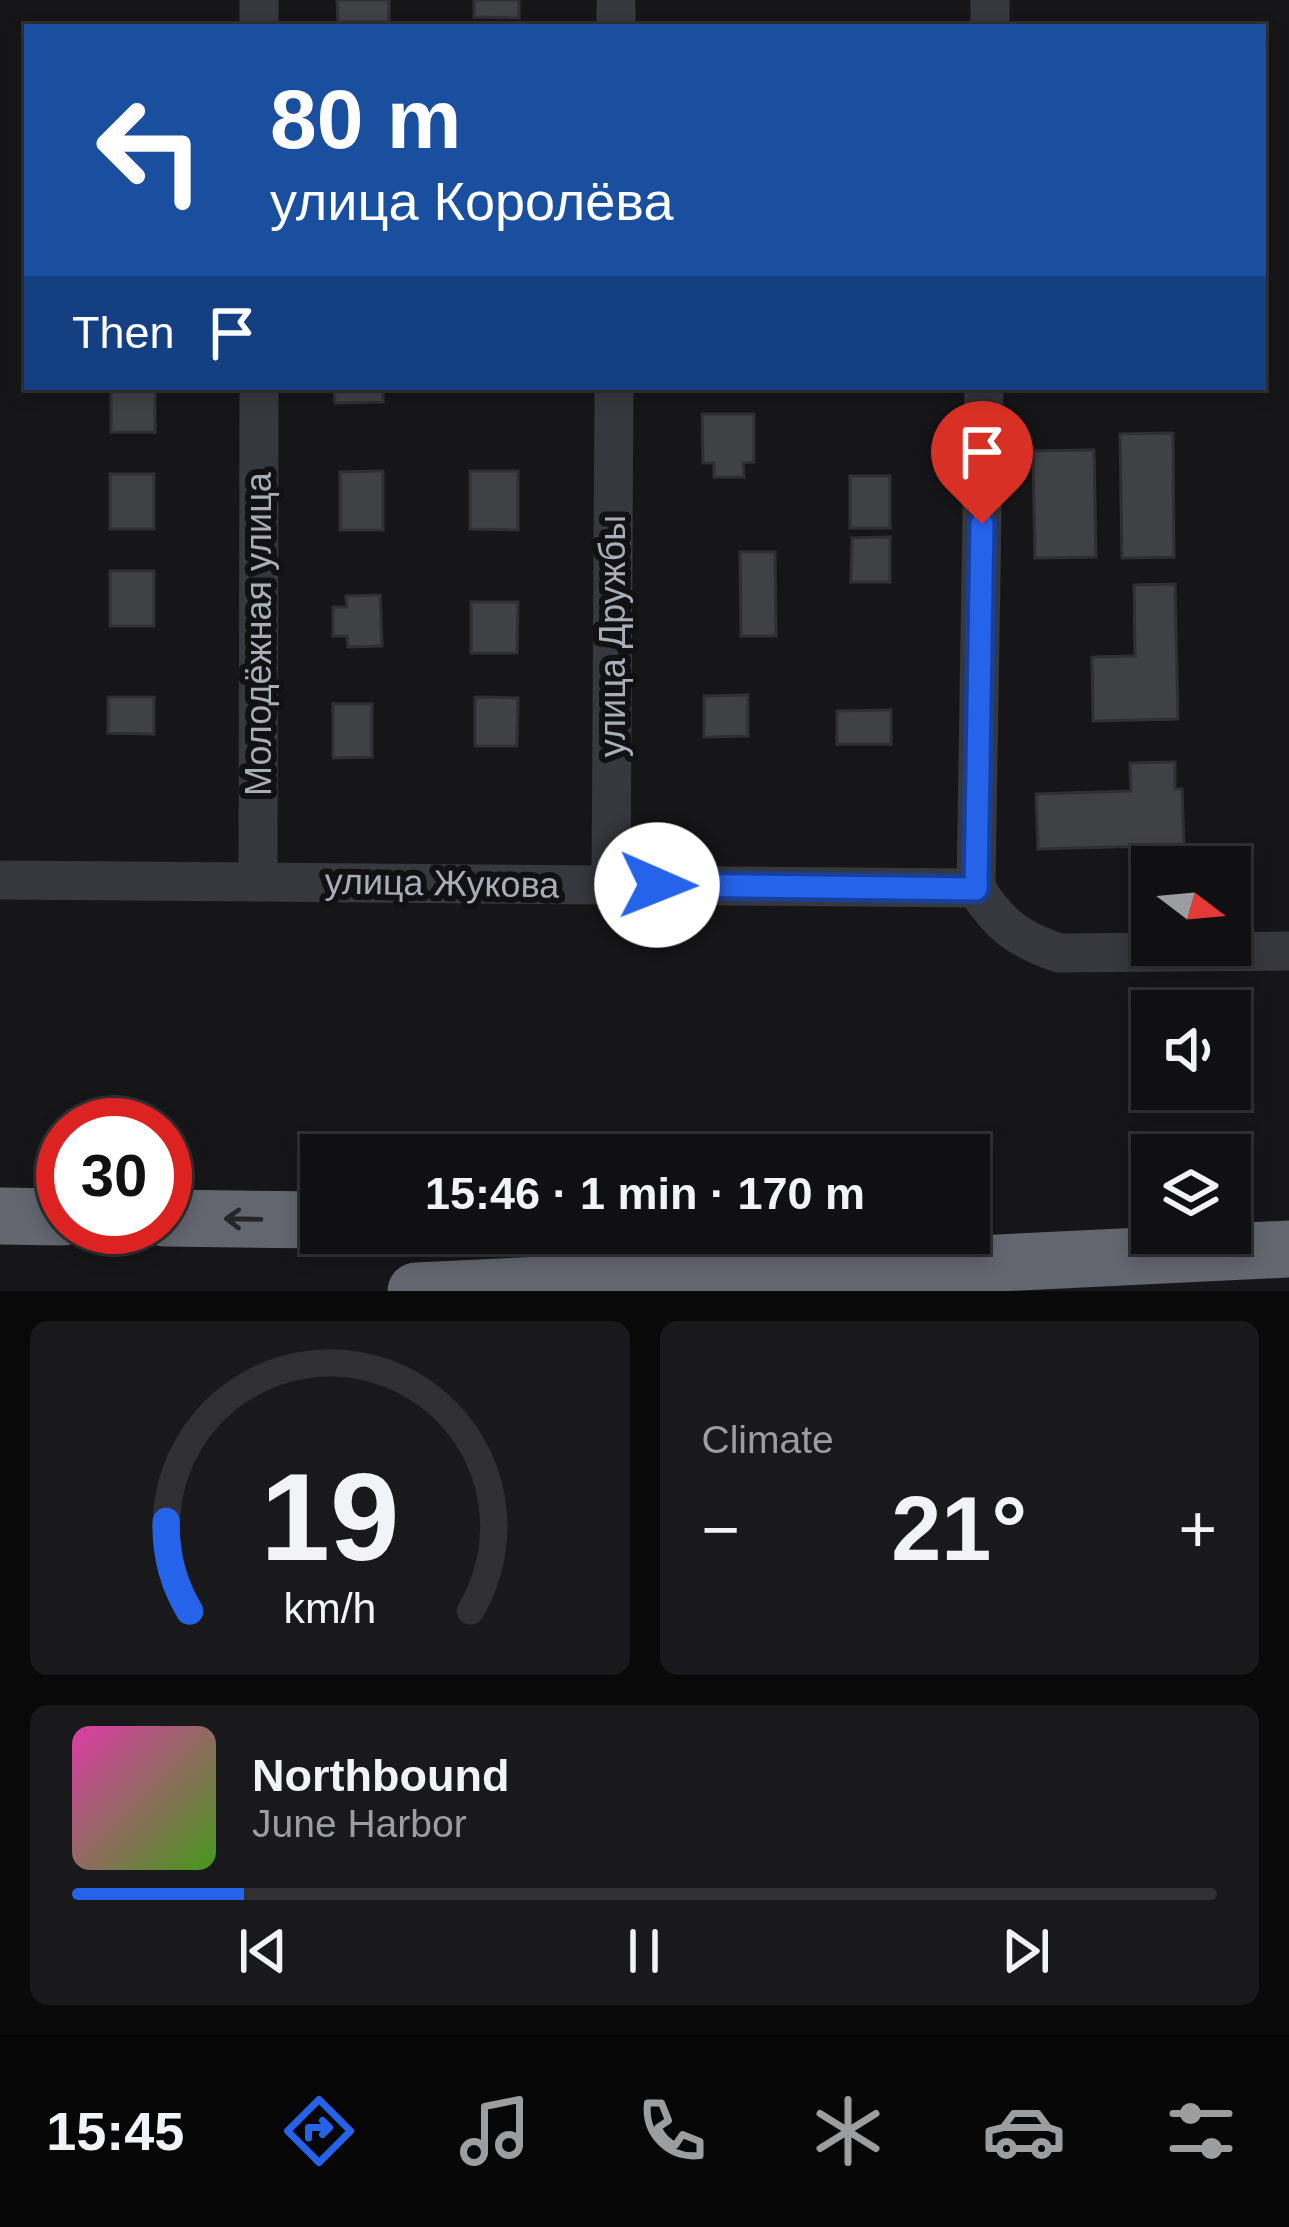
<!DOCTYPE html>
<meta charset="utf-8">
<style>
:root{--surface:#101012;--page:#19191b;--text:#f1f3f6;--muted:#9c9d9f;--line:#303032;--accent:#2563eb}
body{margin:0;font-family:Helvetica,sans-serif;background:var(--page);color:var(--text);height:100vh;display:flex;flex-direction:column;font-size:45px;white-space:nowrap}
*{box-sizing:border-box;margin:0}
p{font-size:39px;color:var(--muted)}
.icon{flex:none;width:66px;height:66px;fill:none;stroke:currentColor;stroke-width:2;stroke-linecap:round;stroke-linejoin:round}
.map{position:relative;height:1291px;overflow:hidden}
.panel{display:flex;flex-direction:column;gap:30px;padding:30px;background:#09090a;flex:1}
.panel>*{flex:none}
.top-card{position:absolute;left:24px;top:24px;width:1242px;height:366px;border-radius:0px;box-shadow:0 6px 18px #0003,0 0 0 3px var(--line);background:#1a4fa0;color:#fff;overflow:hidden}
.needle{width:78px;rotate:106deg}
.controls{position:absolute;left:1131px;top:846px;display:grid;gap:24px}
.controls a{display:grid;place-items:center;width:120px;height:120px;border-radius:0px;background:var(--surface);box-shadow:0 6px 18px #0003,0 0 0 3px var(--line);font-size:60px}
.speed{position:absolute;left:36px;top:1098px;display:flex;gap:24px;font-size:60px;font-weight:700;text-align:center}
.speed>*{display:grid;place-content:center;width:156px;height:156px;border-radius:50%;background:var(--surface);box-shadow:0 6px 18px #0003,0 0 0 3px var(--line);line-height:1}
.speed .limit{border:18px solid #d22;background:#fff;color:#111}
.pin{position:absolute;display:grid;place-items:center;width:102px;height:102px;color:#fff;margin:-123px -51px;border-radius:50% 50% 50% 0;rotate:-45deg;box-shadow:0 0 12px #0007}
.pin .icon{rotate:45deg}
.me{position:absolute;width:132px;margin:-66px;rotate:91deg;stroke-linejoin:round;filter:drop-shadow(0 0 9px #0008)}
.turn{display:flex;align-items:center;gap:42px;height:252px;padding:0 48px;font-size:54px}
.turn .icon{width:156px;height:156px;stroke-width:2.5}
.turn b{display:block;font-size:84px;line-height:102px}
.then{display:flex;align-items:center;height:114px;padding:0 48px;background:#0003;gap:24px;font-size:45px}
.big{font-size:90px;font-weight:700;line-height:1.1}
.panel .tile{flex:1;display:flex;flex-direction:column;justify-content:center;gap:18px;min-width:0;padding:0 42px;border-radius:18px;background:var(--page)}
.panel .dial{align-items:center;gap:0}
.dial svg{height:312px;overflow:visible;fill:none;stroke:var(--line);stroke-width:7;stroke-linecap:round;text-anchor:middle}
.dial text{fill:var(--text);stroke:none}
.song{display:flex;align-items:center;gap:36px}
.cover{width:144px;height:144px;border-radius:18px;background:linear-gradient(135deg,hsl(320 70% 55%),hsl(100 70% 35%))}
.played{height:12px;border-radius:6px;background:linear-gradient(90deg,var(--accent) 15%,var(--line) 15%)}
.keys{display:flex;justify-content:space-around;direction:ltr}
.heat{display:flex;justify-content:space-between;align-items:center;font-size:66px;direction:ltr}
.panel .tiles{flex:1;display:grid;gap:30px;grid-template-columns:1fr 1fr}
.tile:last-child{grid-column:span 2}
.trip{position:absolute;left:300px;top:1134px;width:690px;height:120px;border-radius:0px;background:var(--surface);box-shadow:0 6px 18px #0003,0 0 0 3px var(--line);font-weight:700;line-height:120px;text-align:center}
.tabs{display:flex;height:192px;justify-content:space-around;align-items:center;background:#060607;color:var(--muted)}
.tabs .icon{width:84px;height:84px}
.tabs .current{color:var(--accent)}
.tabs b{font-size:54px;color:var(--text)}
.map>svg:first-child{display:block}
.building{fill:#404145;stroke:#303034;stroke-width:3}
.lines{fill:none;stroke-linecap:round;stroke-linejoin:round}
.minor{stroke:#37383d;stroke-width:39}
.highway{stroke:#63666e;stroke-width:57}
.oneway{stroke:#26262a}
.route-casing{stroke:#184099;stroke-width:30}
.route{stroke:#2563eb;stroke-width:21}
.labels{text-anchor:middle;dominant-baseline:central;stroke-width:12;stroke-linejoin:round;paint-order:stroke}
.street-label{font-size:36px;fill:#a8adb8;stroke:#111113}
</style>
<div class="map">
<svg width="1289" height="1291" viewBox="0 0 1289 1291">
<rect width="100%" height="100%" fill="#161618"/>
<!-- building -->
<g class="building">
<polygon points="337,0 389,0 389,22 338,22"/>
<polygon points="474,0 519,0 519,18 474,17"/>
<rect x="111" y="387" width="44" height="45"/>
<polygon points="334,387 383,387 383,402 335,403"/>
<polygon points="702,414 754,414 754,462 743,463 744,477 714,477 714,463 703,463"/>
<polygon points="1173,433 1174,557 1122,558 1120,434"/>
<polygon points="1094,450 1096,557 1035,558 1033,451"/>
<polygon points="383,471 383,530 340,530 340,472"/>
<polygon points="470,471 518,471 518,530 470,529"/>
<rect x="110" y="474" width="44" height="55"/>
<rect x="850" y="476" width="40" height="52"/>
<polygon points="890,537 890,582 851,582 852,538"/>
<polygon points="740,552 775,552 776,636 741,636"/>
<rect x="110" y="571" width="44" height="55"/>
<polygon points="1175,584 1178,719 1093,721 1092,657 1135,656 1134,585"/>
<polygon points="380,595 382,646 348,647 347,636 333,636 333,607 347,607 346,596"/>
<polygon points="471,602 518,602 517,653 471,653"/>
<polygon points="748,695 748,736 704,737 704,696"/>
<polygon points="108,697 154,697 154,734 108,733"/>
<polygon points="475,697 518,698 517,746 475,746"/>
<polygon points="333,704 372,704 372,757 333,758"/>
<polygon points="891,710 891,744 837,744 837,711"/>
<polygon points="1175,762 1175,789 1182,789 1184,845 1038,849 1036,794 1131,791 1130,763"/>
</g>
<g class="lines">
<!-- minor -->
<g class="minor">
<polyline points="259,27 259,0"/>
<polyline points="616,27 616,0"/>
<polyline points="990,27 990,0"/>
<path d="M 0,880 L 976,888 C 999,925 1018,939 1059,953 L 1289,951"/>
<polyline points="258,882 259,387"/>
<polyline points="611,885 614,387"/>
<polyline points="976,888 984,387"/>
</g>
<!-- highway -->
<g class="highway">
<polyline points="0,1216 63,1217"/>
<polyline points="165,1218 321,1220"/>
<polyline points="416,1291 1289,1249"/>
</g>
</g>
<!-- one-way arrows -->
<defs><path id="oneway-shaft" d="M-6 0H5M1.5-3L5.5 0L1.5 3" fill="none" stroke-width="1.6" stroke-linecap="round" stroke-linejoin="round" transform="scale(3)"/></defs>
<use class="oneway" href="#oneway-shaft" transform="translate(243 1219) rotate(-179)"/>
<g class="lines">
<defs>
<polyline id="route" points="657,885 976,889 982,524"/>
</defs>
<!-- route casing -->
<use href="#route" class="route-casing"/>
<!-- route -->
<use href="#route" class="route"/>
</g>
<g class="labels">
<!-- street labels -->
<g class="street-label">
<text transform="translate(258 634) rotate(-90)">Молодёжная улица</text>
<text transform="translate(612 636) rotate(-90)">улица Дружбы</text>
<text transform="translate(442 883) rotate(1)">улица Жукова</text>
</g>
</g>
</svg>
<div class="controls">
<a><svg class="needle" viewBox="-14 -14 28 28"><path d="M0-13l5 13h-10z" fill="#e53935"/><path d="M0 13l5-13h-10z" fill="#9c9d9f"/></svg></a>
<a><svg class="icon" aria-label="sound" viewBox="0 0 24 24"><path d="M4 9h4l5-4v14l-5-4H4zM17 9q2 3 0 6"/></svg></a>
<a><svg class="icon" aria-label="layers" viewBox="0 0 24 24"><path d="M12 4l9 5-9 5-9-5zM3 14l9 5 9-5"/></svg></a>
</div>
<div class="speed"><div class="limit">30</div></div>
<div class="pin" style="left:982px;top:524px;background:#d93025"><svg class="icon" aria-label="arrive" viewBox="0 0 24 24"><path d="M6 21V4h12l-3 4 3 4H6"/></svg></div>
<svg class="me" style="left:657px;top:885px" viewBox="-20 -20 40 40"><circle r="19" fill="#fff"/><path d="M0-13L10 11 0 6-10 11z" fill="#2563eb"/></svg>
<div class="trip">15:46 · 1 min · 170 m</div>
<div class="top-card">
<div class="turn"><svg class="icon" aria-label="left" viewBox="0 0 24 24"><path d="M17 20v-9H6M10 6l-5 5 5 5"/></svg><div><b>80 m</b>улица Королёва</div></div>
<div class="then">Then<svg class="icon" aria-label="arrive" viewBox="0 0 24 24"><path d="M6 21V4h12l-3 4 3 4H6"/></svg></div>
</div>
</div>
<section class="panel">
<div class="tiles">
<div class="tile dial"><svg viewBox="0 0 100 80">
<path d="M14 69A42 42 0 1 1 86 69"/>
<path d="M14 69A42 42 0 0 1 8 46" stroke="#2563eb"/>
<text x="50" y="56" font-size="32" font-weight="700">19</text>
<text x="50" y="72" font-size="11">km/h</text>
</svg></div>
<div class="tile"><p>Climate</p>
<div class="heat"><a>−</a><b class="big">21°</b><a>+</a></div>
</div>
<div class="tile">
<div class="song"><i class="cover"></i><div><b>Northbound</b><p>June Harbor</p></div></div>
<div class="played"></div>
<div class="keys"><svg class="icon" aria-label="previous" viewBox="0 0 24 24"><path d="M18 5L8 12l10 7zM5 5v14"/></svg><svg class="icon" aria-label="pause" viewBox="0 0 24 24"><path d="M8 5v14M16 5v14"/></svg><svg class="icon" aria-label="next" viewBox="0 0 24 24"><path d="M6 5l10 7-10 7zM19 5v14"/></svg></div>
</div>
</div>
</section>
<nav class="tabs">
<b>15:45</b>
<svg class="icon current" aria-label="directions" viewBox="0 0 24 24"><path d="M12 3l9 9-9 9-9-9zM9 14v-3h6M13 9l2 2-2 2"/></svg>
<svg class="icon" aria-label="music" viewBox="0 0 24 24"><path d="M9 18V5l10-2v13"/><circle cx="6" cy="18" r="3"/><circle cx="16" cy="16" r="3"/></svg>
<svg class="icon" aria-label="phone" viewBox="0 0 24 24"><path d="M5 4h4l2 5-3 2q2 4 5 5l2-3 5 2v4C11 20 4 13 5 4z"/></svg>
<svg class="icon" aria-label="climate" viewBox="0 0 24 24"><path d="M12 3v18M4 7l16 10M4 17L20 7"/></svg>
<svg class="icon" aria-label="car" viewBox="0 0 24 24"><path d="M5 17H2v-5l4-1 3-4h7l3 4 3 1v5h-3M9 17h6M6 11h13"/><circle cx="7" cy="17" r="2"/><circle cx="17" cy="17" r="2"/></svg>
<svg class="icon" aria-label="filters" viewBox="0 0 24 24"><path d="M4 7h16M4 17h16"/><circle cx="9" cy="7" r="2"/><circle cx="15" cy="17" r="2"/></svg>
</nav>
